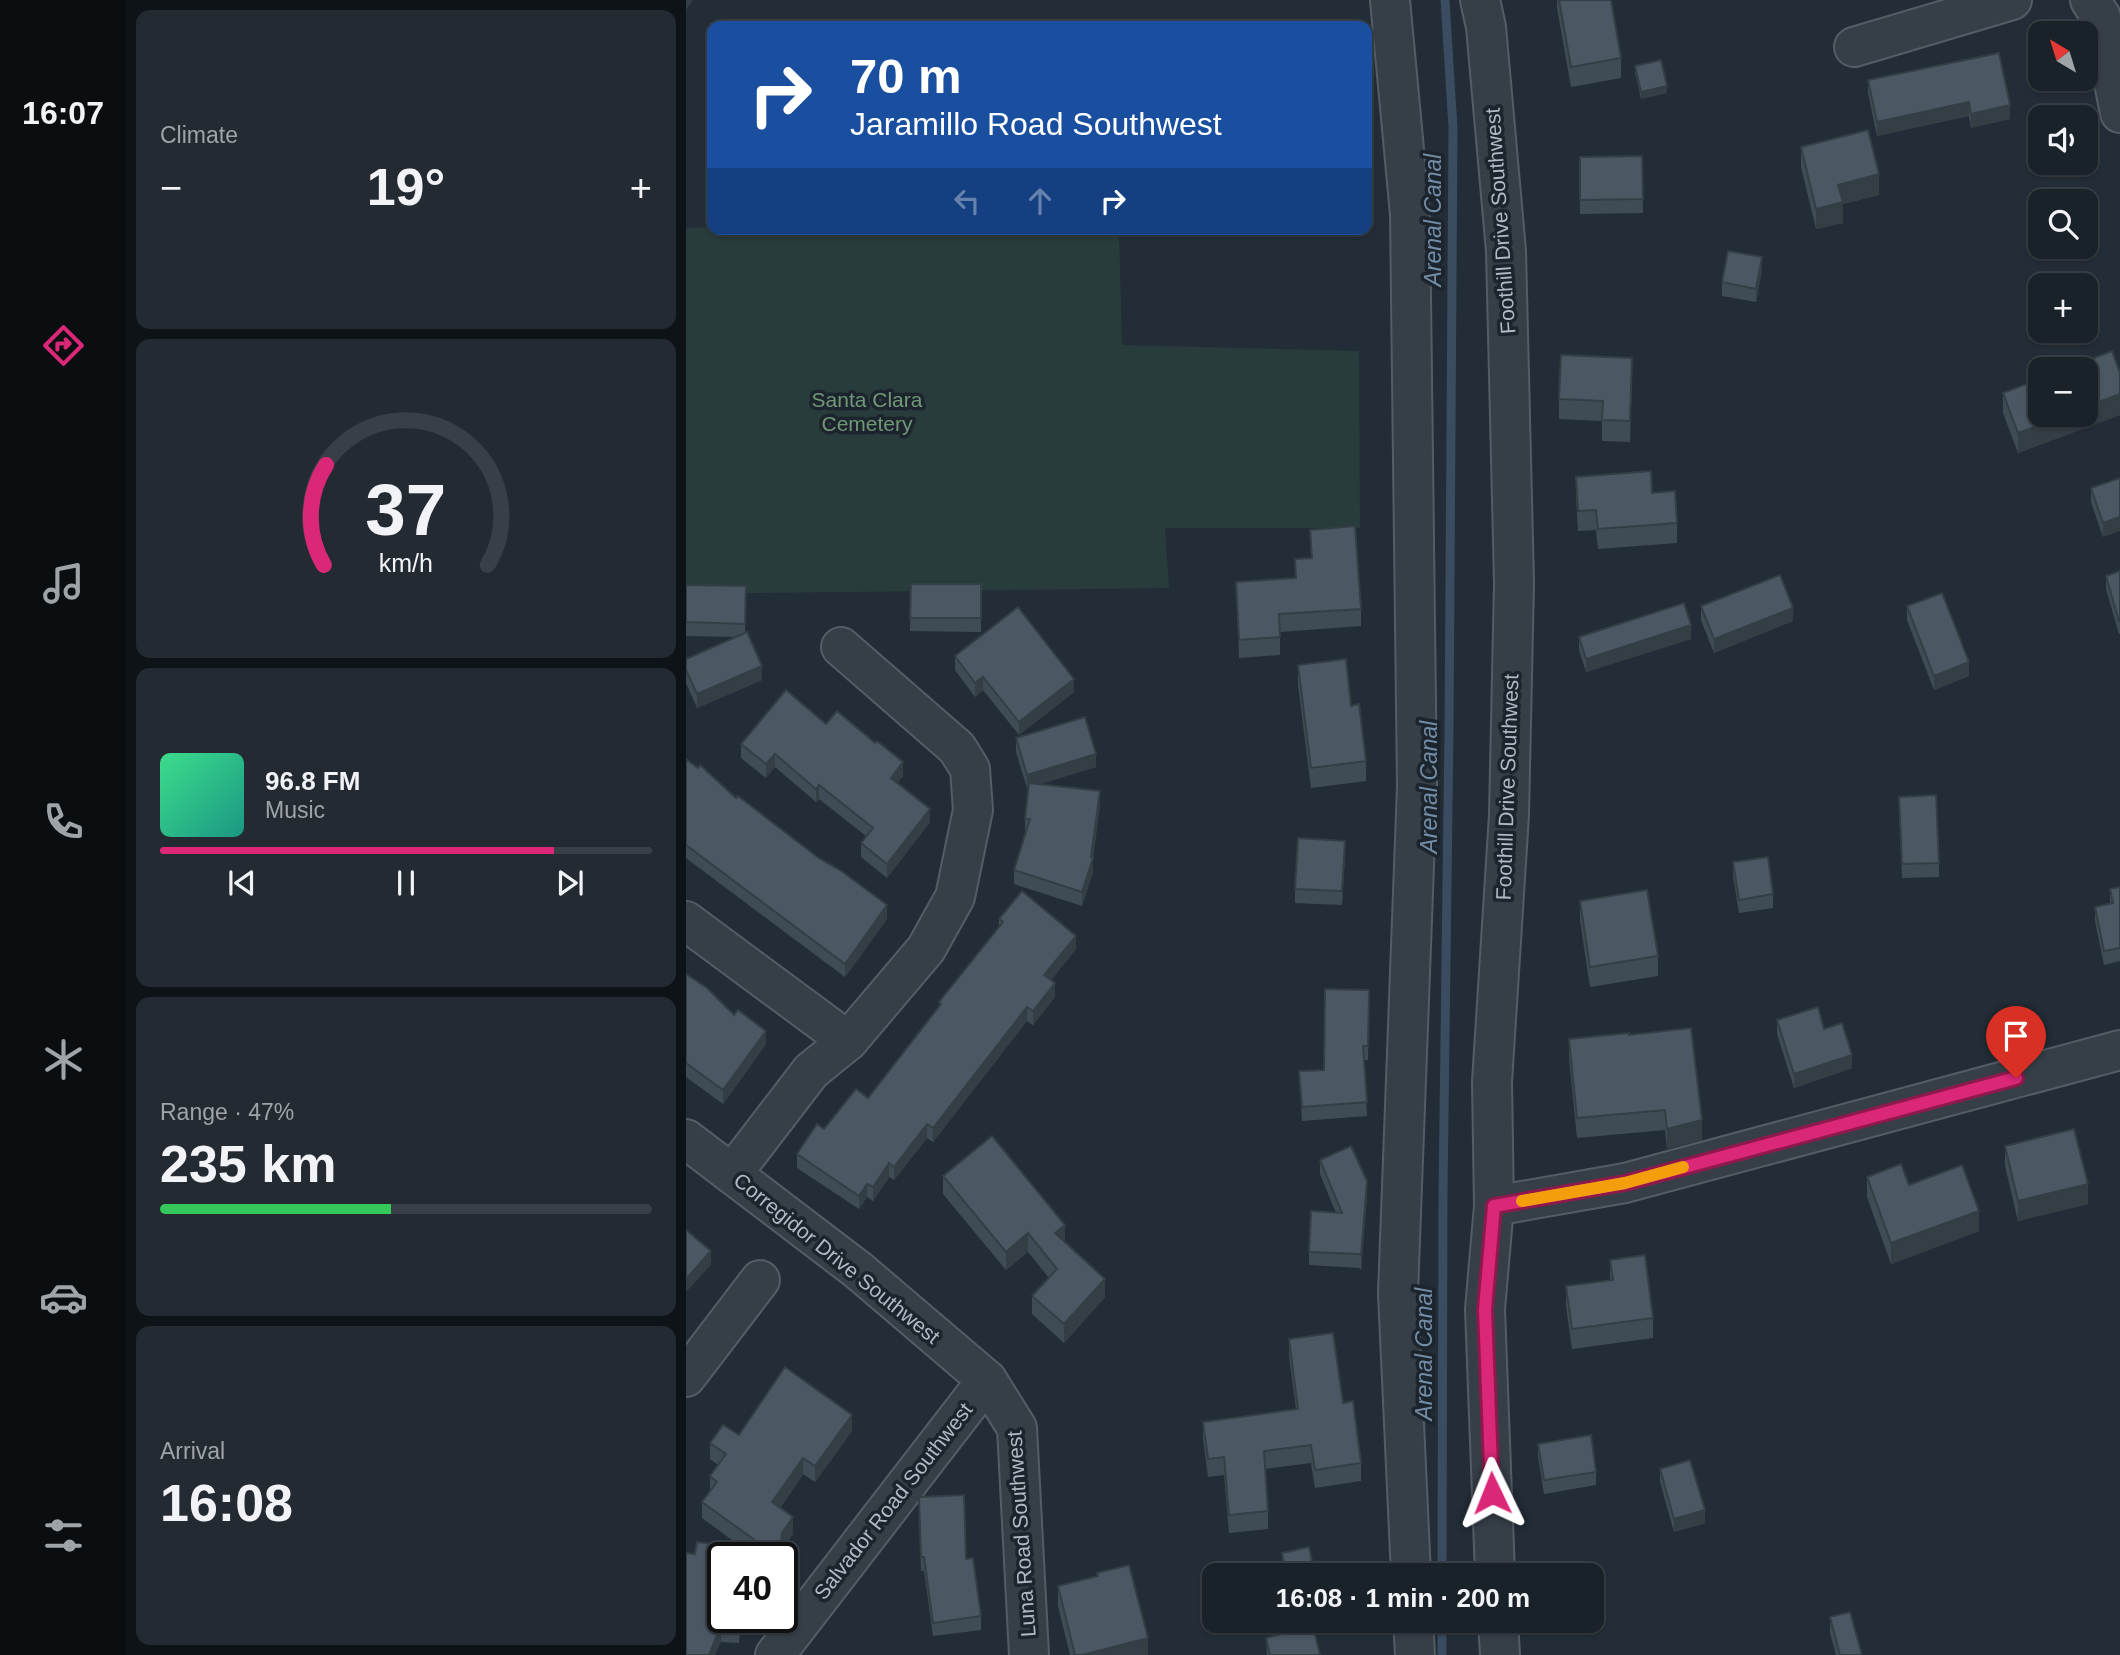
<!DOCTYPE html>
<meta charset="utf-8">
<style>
:root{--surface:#1a2229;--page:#232a31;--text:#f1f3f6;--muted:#9fa4a8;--line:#383f46;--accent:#db2777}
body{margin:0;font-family:Helvetica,sans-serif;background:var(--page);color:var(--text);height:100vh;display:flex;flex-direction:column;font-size:26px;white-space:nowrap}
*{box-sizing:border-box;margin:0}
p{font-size:23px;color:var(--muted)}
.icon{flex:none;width:38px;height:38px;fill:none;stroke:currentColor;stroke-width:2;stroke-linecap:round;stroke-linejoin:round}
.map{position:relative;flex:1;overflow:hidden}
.drawer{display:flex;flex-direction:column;gap:10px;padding:10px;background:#0e1317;width:560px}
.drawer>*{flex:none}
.banner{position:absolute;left:21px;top:21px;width:665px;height:214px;border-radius:14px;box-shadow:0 2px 5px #0004,0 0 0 2px var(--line);background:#1a4fa0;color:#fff;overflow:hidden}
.needle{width:46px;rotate:322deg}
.fabs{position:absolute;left:1342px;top:21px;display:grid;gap:14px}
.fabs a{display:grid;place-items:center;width:70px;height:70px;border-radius:14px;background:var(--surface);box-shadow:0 2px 5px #0004,0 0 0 2px var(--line);font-size:35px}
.speed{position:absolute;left:21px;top:1542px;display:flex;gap:14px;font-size:35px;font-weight:700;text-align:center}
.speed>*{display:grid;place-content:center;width:91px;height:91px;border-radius:50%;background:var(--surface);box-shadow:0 2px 5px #0004,0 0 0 2px var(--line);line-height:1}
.speed .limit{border:4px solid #111;border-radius:10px;background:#fff;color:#111}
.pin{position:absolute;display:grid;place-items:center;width:60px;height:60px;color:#fff;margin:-72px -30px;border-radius:50% 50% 50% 0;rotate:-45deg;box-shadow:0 0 7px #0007}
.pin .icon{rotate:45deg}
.me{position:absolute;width:77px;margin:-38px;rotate:358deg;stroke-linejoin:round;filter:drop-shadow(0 0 5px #0008)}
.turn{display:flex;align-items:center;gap:24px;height:147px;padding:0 28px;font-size:32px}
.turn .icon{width:91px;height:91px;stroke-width:2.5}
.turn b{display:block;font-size:49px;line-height:60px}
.lanes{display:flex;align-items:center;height:66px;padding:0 28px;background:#0003;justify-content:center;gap:35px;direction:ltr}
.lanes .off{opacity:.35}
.big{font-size:52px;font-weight:700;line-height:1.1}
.drawer .widget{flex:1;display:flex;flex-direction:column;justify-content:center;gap:10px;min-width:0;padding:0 24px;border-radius:14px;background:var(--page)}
.drawer .dial{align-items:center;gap:0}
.dial svg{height:182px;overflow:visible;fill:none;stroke:var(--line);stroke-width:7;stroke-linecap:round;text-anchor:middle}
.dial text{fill:var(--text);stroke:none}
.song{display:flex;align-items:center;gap:21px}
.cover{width:84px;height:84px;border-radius:10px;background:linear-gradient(135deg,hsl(150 70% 55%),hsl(170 70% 35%))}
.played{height:7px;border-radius:4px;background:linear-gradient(90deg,var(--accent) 80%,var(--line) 80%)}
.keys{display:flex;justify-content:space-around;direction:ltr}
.heat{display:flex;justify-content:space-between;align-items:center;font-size:38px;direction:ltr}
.charge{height:10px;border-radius:5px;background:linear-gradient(90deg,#34c759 47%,var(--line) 0)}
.trip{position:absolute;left:516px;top:1563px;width:402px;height:70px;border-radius:14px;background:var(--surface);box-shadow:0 2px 5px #0004,0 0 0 2px var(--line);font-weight:700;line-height:70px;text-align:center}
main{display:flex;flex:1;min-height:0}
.menu{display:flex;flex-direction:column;width:126px;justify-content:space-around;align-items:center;background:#0a0e10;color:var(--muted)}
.menu .icon{width:49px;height:49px}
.menu .current{color:var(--accent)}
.menu b{font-size:32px;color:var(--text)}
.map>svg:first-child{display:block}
.green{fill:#283c3b}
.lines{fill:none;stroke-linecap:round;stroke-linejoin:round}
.stream{stroke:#394c60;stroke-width:9}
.minor-casing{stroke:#545d66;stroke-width:42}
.minor{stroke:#363f48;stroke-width:38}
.wall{fill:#404c55}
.shaded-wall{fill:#343e45}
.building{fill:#4b5863;stroke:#343e45;stroke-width:2}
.route-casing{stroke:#8e194d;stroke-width:18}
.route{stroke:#db2777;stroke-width:12}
.slow{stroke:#f59e0b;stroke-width:12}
.labels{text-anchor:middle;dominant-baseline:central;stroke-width:7;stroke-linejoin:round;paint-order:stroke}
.street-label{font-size:21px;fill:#b1bac4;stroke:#1c242d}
.park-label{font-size:21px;fill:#719878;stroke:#1c242d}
.water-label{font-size:23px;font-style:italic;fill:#748da6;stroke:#1c242d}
</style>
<main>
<nav class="menu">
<b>16:07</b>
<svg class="icon current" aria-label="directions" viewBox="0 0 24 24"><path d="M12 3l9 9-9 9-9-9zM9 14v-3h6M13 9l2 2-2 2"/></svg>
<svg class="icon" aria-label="music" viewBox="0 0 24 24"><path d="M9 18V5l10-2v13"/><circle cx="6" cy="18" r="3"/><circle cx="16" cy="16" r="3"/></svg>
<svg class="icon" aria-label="phone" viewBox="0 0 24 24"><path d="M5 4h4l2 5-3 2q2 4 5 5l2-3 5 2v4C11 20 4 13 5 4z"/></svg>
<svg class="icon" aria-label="climate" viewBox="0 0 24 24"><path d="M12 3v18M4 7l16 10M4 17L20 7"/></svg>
<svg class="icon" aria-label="car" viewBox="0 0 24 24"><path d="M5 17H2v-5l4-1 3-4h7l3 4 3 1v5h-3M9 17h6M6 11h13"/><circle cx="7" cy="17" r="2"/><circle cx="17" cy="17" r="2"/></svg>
<svg class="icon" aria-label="filters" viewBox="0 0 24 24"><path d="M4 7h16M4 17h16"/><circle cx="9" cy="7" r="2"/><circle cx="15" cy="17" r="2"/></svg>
</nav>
<section class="drawer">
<div class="widget"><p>Climate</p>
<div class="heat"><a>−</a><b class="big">19°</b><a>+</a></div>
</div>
<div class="widget dial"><svg viewBox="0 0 100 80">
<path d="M14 69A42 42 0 1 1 86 69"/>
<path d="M14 69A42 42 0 0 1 15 25" stroke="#db2777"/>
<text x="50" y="56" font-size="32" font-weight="700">37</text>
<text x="50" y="72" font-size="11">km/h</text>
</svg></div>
<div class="widget">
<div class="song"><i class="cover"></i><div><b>96.8 FM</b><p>Music</p></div></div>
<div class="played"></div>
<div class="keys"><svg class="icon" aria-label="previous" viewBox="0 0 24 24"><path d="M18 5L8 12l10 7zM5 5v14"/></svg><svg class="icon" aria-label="pause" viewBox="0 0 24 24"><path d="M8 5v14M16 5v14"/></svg><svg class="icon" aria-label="next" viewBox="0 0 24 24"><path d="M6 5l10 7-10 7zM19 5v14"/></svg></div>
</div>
<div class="widget"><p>Range · 47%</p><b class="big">235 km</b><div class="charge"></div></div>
<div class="widget"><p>Arrival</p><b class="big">16:08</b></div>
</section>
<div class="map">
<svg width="1434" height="1655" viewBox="0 0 1434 1655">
<rect width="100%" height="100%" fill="#232d37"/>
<!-- green -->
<polygon class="green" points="26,227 26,229 433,229 436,345 673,351 674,528 479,528 483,588 0,594 0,228"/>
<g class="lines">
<!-- stream -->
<g class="stream">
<polyline points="756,1575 757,1193 763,731 767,128 759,0"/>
<polyline points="756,1620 756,1655"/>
</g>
<defs>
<g id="minor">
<polyline points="704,0 724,214 731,786 712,1293 725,1575"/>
<polyline points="794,0 800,27 820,251 828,583 823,815 806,1082 808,1206 799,1309 809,1575"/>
<polyline points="1404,0 1415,17 1434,113"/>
<polyline points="1168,47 1326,0"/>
<polyline points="0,921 162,1041"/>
<polyline points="0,1139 172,1270 301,1380 331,1428 343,1655"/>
<polyline points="46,1174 125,1071 162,1041 240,949 269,897 287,810 284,769 271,748 155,647"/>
<polyline points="808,1206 939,1183 1434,1050"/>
<polyline points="0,1377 74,1280"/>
<polyline points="727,1620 729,1655"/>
<polyline points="812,1620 814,1655"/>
<polyline points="89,1655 301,1380"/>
</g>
</defs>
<!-- minor casing -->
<use href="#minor" class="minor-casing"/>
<!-- minor -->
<use href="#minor" class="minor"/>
</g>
<!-- wall -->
<g class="wall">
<polygon points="871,0 925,0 935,58 935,78 885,87 871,8"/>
<polygon points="1313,53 1324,119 1285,128 1283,116 1191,136 1182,93 1182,80"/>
<polygon points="949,66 981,93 955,99 949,72"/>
<polygon points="1115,147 1193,195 1157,204 1157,223 1130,229 1115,167"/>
<polygon points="956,156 957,213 894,214 894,157"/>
<polygon points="1076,271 1070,302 1036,296 1036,282"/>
<polygon points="1434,373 1434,415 1332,453 1317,413 1317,393"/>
<polygon points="946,378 944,442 916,441 916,421 873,419 873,399"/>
<polygon points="890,477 966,493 991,523 991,543 912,549 910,530 892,531 890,497"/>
<polygon points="1434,478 1417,537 1405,502 1405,488"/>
<polygon points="624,530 675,609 675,626 594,632 594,655 553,658 550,582 609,578 609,559 625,558"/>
<polygon points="1434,571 1434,634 1433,634 1420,589 1420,576"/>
<polygon points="225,584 295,584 295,632 224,631"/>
<polygon points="0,585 60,586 59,633 76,680 11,708 0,683 0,659 51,637 0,636"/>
<polygon points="1015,606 1107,621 1028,653 1015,620"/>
<polygon points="1221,606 1283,676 1248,690 1221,620"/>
<polygon points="893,637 1005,639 900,672 893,650"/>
<polygon points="269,656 388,692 333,735 297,690 289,697 269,670"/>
<polygon points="612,665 665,706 680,761 680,781 625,788 612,685"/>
<polygon points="140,724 217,776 211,783 244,822 201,878 175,857 175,843 180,836 133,799 130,802 89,767 80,778 55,758 55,744"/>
<polygon points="330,738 410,767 354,784 414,805 407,858 407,872 396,906 328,884 328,870 340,833 339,832 339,819 343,788 341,788 330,752"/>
<polygon points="0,759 201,919 159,977 0,858"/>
<polygon points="1213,810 1253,863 1253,877 1216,878"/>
<polygon points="659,854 656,905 609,903 609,889"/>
<polygon points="1047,862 1087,894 1087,908 1053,913 1047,876"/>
<polygon points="1434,887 1434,961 1418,965 1409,921 1409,907 1424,904 1424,889"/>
<polygon points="894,901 972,956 972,976 904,987 894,921"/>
<polygon points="313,919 390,949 365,980 369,997 347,1025 341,1021 247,1142 241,1138 208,1180 203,1177 187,1201 181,1197 173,1209 111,1168 111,1154 138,1129 182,1098 253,1008 253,1002 313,927"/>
<polygon points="0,974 80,1044 37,1104 0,1077"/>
<polygon points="683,990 682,1060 678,1060 681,1116 616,1121 613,1071 638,1070"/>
<polygon points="1091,1020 1138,1029 1166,1068 1108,1088 1091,1034"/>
<polygon points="943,1035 1016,1140 981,1149 979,1130 891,1138 883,1059 883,1039"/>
<polygon points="1319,1146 1402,1204 1332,1221 1319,1166"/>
<polygon points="634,1160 681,1195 675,1271 674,1268 623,1265 623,1252 650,1213 634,1174"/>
<polygon points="257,1176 379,1243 419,1297 378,1343 346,1314 346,1296 363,1278 342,1252 320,1270 257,1194"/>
<polygon points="1181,1177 1223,1185 1293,1231 1205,1264 1181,1197"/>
<polygon points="924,1260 967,1318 967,1338 886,1349 880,1306 880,1286 924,1280"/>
<polygon points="603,1339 657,1403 675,1463 675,1481 629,1488 625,1463 579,1469 582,1511 582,1529 543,1533 538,1475 522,1477 517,1439 517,1422 610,1409 603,1357"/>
<polygon points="166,1431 129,1482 117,1474 94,1508 107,1534 96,1549 37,1558 37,1617 55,1617 53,1643 35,1642 9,1554 57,1548 16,1518 16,1502 24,1492 24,1476 32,1465 24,1459 24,1443 53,1435"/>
<polygon points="852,1444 910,1472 910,1485 858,1494 852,1457"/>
<polygon points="974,1469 1019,1523 988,1532 974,1482"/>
<polygon points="233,1497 280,1559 295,1616 295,1630 247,1636 238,1571 235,1571"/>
<polygon points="596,1553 629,1575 598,1575 596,1567"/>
<polygon points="411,1573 462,1655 384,1655 372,1606 372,1586 411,1576"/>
<polygon points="1144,1617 1176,1655 1150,1655 1144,1633"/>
<polygon points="580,1638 634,1655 581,1655"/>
</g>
<!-- shaded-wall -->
<g class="shaded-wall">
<polygon points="0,0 7,0 0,10"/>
<polygon points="981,86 981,93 955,99 955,92"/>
<polygon points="1283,102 1283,116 1191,136 1191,122"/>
<polygon points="1324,105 1324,119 1285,128 1285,114"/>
<polygon points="1193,174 1193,195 1157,204 1157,223 1130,229 1130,209 1152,185"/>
<polygon points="1076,257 1076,271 1070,302 1070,289"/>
<polygon points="946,358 946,378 944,442 944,421"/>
<polygon points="1434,394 1434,415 1332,453 1332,433 1381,415 1400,415 1400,407"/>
<polygon points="1434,517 1434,531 1417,537 1417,523"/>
<polygon points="1107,608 1107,621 1028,653 1028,639"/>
<polygon points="1005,625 1005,639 900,672 900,659"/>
<polygon points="1283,662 1283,676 1248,690 1248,676"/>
<polygon points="76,666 76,680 11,708 11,694"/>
<polygon points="297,677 297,690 289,697 289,683"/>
<polygon points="388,679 388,692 333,735 333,722"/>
<polygon points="89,754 89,767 80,778 80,764"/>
<polygon points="410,754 410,767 341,788 341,775"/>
<polygon points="217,762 217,776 205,792 205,778"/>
<polygon points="133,785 133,799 130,802 130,789"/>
<polygon points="414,791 414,805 406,860 407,858 407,872 396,906 396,892 405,857"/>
<polygon points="244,809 244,822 201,878 201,864"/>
<polygon points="659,841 659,854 656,905 656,891"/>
<polygon points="201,905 201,919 159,977 159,964"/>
<polygon points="390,936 390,949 358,989 358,975"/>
<polygon points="369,983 369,997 347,1025 347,1011"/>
<polygon points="341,1007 341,1021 247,1142 247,1128"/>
<polygon points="80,1031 80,1044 37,1104 37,1090"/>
<polygon points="1166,1055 1166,1068 1108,1088 1108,1074"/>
<polygon points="1016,1120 1016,1140 981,1149 981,1129"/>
<polygon points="241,1124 241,1138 208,1180 208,1167"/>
<polygon points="203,1163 203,1177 187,1201 187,1187"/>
<polygon points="681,1181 681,1195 675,1271 675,1257"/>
<polygon points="181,1184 181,1197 173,1209 173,1196"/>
<polygon points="1402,1184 1402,1204 1332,1221 1332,1201"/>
<polygon points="1293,1211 1293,1231 1205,1264 1205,1243"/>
<polygon points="379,1225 379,1243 369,1233"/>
<polygon points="342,1233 342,1252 320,1270 320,1252"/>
<polygon points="25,1251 25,1265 0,1292 0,1279"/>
<polygon points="419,1279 419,1297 378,1343 378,1324"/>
<polygon points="166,1415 166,1431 129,1482 129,1466"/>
<polygon points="117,1458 117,1474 86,1518 86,1502"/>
<polygon points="1019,1510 1019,1523 988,1532 988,1519"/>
<polygon points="107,1517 107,1534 96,1549 95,1558 93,1558 96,1533"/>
<polygon points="54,1617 55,1617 53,1643 53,1627"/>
<polygon points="609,1620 625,1620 609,1624"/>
<polygon points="35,1625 35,1642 29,1655 23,1655"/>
<polygon points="462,1638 462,1655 396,1655"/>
</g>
<!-- building -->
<g class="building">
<polygon points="873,0 925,0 935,58 885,67"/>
<polygon points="1313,53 1324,105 1285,114 1283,102 1191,122 1182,80"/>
<polygon points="975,60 981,86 955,92 949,66"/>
<polygon points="1182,130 1193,174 1152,185 1157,202 1130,209 1115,147"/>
<polygon points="956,156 957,199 894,200 894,157"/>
<polygon points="1042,251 1076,257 1070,289 1036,282"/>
<polygon points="1426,351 1434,373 1434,394 1400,407 1400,369 1380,369"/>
<polygon points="875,355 946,358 944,421 916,420 917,401 873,399"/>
<polygon points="1354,379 1354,415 1381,415 1332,433 1317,393"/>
<polygon points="965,471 966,493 989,491 991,523 912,529 910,510 892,511 890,477"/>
<polygon points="1434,478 1434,517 1417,523 1405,488"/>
<polygon points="669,526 675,609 593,614 594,637 553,640 550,582 610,578 609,559 626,558 624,530"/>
<polygon points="1434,571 1434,620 1433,621 1420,576"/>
<polygon points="1094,575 1107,608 1028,639 1015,606"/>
<polygon points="225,584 295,584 295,618 224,618"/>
<polygon points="0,585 60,586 59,624 0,622"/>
<polygon points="1256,593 1283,662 1248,676 1221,606"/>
<polygon points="998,603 1005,625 900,659 893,637"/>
<polygon points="332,607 388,679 333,722 297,677 289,683 269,656"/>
<polygon points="61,632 76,666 11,694 0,670 0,659"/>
<polygon points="660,659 665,706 673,704 680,761 625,768 612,665"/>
<polygon points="100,690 140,724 151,711 189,743 191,741 217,762 205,778 244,809 201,864 175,843 187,828 133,785 130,789 89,754 80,764 55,744"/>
<polygon points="399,717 410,754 341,775 330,738"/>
<polygon points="0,759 12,768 14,765 50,798 52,796 134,859 154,870 201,905 159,964 0,845"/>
<polygon points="343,783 414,791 405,857 407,858 396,892 328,870 344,819 339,819"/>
<polygon points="1250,795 1253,863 1216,864 1213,797"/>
<polygon points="612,838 659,841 656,891 609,889"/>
<polygon points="1082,857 1087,894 1053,900 1047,862"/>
<polygon points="1434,887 1434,948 1418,951 1409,907 1427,903 1424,889"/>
<polygon points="961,890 972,956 904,967 894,901"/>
<polygon points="336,891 390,936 358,975 369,983 347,1011 341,1007 247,1128 241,1124 208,1167 203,1163 187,1187 181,1184 173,1196 111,1154 131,1124 138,1129 170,1089 182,1098 255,1004 253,1002 317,922 313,919"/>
<polygon points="0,974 21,988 48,1015 52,1010 80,1031 37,1090 0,1063"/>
<polygon points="639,989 683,990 682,1046 677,1046 681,1102 616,1107 613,1071 638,1070"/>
<polygon points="1132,1007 1138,1029 1156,1023 1166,1055 1108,1074 1091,1020"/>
<polygon points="1005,1028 1016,1120 981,1129 979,1110 891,1118 883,1039 943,1033 943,1035"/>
<polygon points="1388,1129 1402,1184 1332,1201 1319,1146"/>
<polygon points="306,1136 379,1225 369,1233 419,1279 378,1324 346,1296 371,1269 342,1233 320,1252 257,1176"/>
<polygon points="665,1146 681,1181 675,1257 674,1254 623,1252 625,1211 656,1213 634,1160"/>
<polygon points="1215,1164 1223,1185 1276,1165 1293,1211 1205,1243 1181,1177"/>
<polygon points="0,1230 25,1251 0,1279"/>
<polygon points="959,1255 967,1318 886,1329 880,1286 927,1280 924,1260"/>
<polygon points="647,1333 657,1403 667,1401 675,1463 629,1470 625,1445 578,1451 582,1511 543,1515 538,1457 522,1459 517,1422 612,1409 603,1339"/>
<polygon points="99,1367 166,1415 129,1466 117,1458 86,1502 107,1517 96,1533 93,1558 37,1558 37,1617 54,1617 53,1627 35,1625 23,1655 0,1655 0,1553 9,1554 11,1542 84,1551 16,1502 31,1482 24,1476 40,1454 24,1443 37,1425 53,1435"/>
<polygon points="905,1435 910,1472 858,1480 852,1444"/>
<polygon points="1004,1460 1019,1510 988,1519 974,1469"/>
<polygon points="278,1495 280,1559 287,1558 295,1616 247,1623 238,1557 235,1557 233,1497"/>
<polygon points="623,1547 629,1575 601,1575 596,1553"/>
<polygon points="443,1565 462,1638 396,1655 389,1655 372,1586 412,1576 411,1573"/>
<polygon points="1164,1612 1176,1655 1154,1655 1144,1617"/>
<polygon points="627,1626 634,1655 584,1655 580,1638"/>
</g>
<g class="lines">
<defs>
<polyline id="route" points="806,1493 799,1309 808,1206 939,1183 1330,1078"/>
</defs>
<!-- route casing -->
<use href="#route" class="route-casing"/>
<!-- route -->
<use href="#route" class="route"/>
<!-- slow -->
<polyline class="slow" points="836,1201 939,1183 997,1167"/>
</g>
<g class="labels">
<!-- street labels -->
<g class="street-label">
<text transform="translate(814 221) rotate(-94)">Foothill Drive Southwest</text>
<text transform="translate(821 787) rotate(-88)">Foothill Drive Southwest</text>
<text transform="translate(151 1258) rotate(39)">Corregidor Drive Southwest</text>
<text transform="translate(207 1501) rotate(-52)">Salvador Road Southwest</text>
<text transform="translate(335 1534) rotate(-94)">Luna Road Southwest</text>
</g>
<!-- park labels -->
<g class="park-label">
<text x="181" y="399">Santa Clara<tspan x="181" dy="24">Cemetery</tspan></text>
</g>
<!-- water labels -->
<g class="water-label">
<text transform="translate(747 220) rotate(-90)">Arenal Canal</text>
<text transform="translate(743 787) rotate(-90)">Arenal Canal</text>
<text transform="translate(738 1354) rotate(-90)">Arenal Canal</text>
</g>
</g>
</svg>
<div class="fabs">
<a><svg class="needle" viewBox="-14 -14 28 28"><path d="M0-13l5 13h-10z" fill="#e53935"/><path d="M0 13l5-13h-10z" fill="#9fa4a8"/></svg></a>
<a><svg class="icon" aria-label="sound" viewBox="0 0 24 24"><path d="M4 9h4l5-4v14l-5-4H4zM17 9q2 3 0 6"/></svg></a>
<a><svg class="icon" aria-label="search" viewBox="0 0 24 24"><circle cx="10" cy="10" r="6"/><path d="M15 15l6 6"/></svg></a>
<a>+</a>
<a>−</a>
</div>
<div class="speed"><div class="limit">40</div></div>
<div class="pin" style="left:1330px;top:1078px;background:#d93025"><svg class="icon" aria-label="arrive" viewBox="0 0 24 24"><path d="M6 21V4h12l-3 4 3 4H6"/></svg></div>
<svg class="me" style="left:806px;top:1493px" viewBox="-20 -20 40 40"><path d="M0-17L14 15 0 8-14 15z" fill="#db2777" stroke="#fff" stroke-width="4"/></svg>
<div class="trip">16:08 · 1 min · 200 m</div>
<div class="banner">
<div class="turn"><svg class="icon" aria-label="right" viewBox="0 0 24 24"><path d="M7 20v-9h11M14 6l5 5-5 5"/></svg><div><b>70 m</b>Jaramillo Road Southwest</div></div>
<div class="lanes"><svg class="icon off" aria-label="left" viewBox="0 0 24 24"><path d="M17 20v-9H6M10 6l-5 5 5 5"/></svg><svg class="icon off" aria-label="ahead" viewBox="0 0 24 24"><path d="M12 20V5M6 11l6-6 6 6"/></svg><svg class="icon" aria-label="right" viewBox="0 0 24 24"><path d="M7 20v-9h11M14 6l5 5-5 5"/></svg></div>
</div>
</div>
</main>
